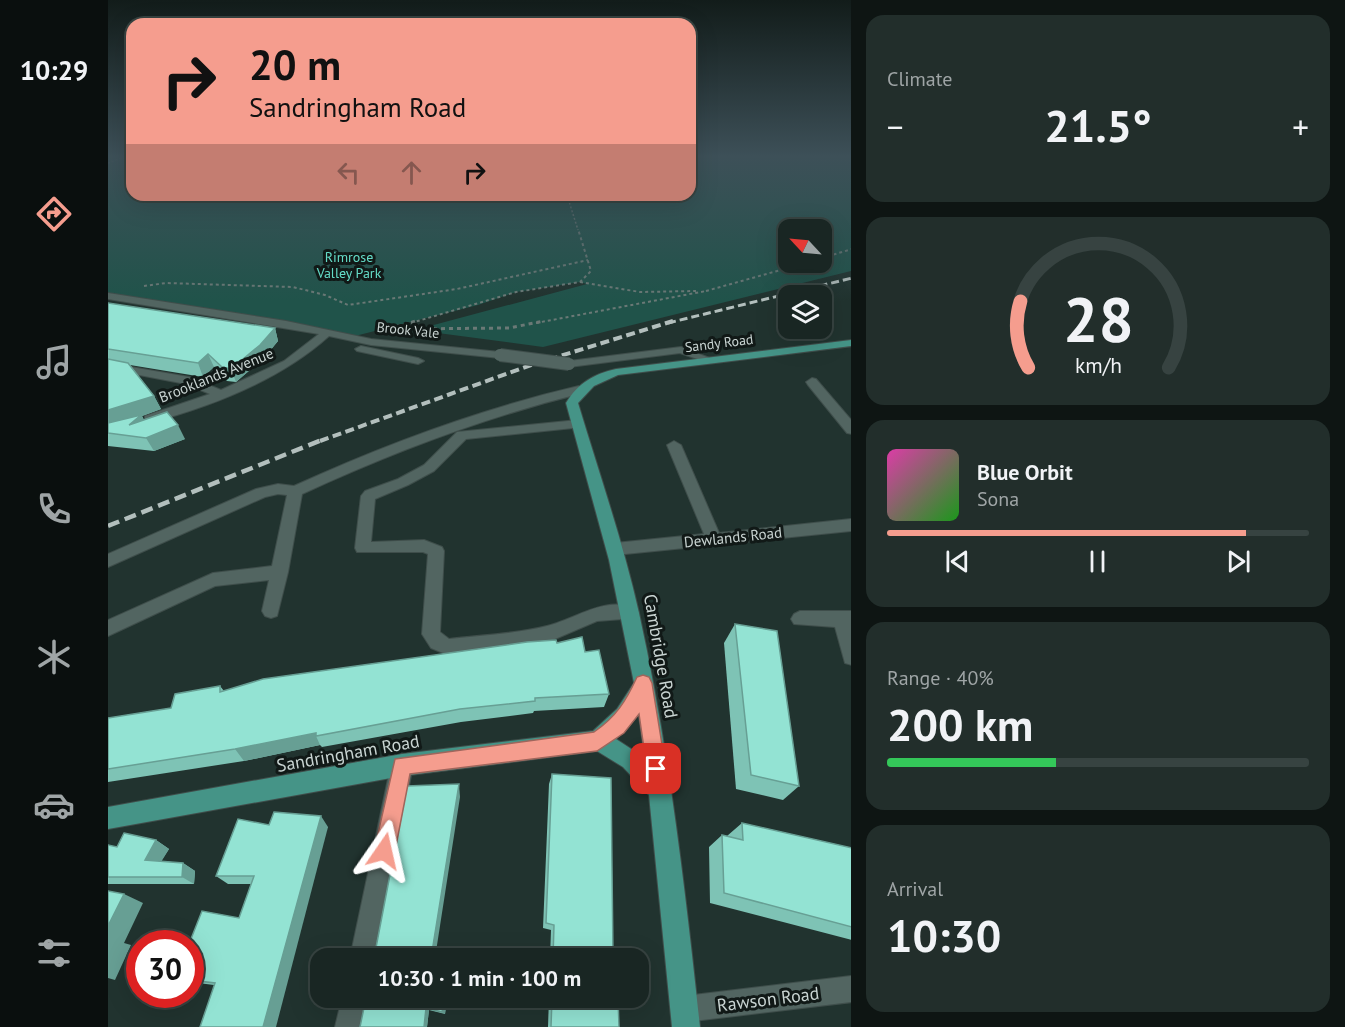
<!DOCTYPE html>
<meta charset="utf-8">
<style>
:root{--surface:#192623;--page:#222e2b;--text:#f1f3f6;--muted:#9fa5a6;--line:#374341;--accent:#f59d8e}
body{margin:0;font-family:"PT Sans",sans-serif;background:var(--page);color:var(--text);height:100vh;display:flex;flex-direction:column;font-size:22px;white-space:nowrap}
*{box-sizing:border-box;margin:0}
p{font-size:20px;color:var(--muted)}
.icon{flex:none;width:33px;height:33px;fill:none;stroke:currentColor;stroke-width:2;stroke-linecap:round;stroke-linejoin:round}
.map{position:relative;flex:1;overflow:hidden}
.panel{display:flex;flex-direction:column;gap:15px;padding:15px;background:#0e1513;width:494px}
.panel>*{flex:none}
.guide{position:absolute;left:18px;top:18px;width:570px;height:183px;border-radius:18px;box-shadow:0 6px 24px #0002,0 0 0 2px var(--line);background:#f59d8e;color:#111;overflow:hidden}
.needle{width:39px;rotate:296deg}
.fabs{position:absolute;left:670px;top:219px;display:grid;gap:12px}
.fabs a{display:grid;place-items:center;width:54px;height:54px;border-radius:12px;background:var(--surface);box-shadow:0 6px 24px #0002,0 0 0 2px var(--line);font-size:30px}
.speed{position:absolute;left:18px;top:930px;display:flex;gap:12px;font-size:30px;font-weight:700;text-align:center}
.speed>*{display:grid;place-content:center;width:78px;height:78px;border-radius:50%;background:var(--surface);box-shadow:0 6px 24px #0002,0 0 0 2px var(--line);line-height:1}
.speed .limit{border:9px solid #d22;background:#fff;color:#111}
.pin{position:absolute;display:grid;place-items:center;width:51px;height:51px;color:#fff;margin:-26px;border-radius:12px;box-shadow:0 3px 9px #0006}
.me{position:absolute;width:66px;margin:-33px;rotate:11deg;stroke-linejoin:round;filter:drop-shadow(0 0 4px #0008)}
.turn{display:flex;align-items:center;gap:21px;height:126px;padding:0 24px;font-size:27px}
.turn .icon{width:78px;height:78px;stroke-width:2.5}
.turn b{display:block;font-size:42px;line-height:51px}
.lanes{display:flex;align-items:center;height:57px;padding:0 24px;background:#0003;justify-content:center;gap:30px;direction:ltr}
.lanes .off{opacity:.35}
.big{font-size:45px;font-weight:600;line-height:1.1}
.panel .tile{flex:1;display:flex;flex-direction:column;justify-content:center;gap:9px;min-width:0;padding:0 21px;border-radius:18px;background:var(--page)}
.panel .dial{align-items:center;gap:0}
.dial svg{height:156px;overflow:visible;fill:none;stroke:var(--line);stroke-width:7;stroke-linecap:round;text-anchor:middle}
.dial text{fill:var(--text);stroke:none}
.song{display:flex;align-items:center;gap:18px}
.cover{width:72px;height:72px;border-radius:9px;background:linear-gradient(135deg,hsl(320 70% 55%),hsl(120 70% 35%))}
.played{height:6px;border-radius:3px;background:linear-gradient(90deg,var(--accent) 85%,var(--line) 85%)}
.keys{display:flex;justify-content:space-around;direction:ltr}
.heat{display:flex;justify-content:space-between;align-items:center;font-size:33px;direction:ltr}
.charge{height:9px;border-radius:4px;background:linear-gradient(90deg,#34c759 40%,var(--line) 0)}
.trip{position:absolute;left:202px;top:948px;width:339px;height:60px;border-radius:18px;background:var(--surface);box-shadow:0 6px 24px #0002,0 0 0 2px var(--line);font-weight:600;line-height:60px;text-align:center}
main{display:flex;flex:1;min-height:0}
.tab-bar{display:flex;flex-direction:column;width:108px;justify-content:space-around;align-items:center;background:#0a0f0e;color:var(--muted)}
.tab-bar .icon{width:42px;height:42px}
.tab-bar .active{color:var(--accent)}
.tab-bar b{font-size:27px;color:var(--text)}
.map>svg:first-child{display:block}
.green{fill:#20534a;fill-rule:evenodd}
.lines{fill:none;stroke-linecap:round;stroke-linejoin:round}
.minor-casing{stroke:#3f4e4b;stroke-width:2}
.major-casing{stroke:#3f4e4b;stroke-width:2}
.path-far2{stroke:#6a7976;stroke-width:1.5;stroke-dasharray:2 2;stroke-linecap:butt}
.path-far1{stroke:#6a7976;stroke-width:2;stroke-dasharray:3 3;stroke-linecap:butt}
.path{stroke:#6a7976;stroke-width:3;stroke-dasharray:4 4;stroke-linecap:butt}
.minor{fill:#526561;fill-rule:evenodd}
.major{fill:#459487;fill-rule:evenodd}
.rail-far2{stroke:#b3bfbd;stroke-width:3;stroke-dasharray:8 4;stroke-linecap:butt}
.rail-far1{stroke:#b3bfbd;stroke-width:4;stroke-dasharray:9 4.5;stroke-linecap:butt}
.rail{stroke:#b3bfbd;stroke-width:4.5;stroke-dasharray:12 6;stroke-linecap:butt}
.minor-bridge-casing{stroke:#3f4e4b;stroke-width:14;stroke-linecap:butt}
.minor-bridge{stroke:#526561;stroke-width:12}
.wall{fill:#7ec3b5}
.shaded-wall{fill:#679f94}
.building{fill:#93e3d3;stroke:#679f94;stroke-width:1.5}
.route{fill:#f59d8e;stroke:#9f665c;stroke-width:1.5}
.labels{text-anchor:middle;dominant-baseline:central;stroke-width:6;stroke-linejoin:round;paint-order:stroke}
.far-park-label{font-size:14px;fill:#64dbc7;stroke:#111917}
.far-street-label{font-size:14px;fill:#c9d4d2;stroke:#111917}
.street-label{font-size:15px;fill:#c9d4d2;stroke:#111917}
.near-street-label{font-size:18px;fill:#c9d4d2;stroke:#111917}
</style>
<main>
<nav class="tab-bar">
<b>10:29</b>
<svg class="icon active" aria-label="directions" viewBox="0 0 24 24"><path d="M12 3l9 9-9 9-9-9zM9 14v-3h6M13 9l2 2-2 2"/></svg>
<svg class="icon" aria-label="music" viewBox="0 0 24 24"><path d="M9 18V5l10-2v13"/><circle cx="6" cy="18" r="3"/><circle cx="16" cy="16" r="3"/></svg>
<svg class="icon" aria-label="phone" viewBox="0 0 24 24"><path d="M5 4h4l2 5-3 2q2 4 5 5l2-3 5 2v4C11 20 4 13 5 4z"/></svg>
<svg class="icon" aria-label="climate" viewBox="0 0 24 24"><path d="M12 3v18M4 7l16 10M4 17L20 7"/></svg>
<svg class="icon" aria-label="car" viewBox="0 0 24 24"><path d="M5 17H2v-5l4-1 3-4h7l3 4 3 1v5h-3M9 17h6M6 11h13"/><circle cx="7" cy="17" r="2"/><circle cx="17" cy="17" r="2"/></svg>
<svg class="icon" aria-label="filters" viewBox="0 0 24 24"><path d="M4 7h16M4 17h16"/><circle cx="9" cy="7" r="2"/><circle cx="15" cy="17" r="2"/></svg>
</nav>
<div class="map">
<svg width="744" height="1027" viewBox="0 0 744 1027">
<rect width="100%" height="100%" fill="#21332f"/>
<!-- green -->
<path class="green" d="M 0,157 L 24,157 L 24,195 L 582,195 L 582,157 L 743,157 L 743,271 L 435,347 L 307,330 L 479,284 L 472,282 L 408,292 L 370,305 L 243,337 L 0,296 ZM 681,230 L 714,230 L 714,262 L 681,262 Z"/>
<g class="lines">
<defs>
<g id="minor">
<path d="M 0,293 L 178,321 L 263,339 L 392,352 L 398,355 L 392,358 L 263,345 L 221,336 C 172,380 105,406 41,423 L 37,422 L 37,416 L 102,394 L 78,384 L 0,369 L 0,363 L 81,377 L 113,390 L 176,361 L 211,334 L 0,299 Z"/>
<polygon points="253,346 310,358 316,361 310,364 249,351 247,349"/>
<polygon points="573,347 604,359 598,362 572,353 461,367 455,364 461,361"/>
<polygon points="704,378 708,379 744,421 744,434 739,433 700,385 698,382"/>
<path d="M 471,386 L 475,387 L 475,393 C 377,417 285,452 194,494 L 180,572 L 169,616 L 163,618 L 157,616 L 154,611 L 161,580 L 107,586 L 0,636 L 0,620 L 105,573 L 164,566 L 179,495 L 170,494 L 157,497 L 0,567 L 0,554 L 148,489 L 170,484 L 186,486 C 278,444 372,409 471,386 Z"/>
<path d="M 470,420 L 476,424 L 475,427 L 358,439 L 326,471 L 300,485 L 267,499 L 263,542 L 316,540 L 334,547 L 336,551 L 332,632 L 341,639 C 373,635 408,634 439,626 C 468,619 496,596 528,608 L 531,613 L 528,618 L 489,621 L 440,642 L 340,655 L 323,648 L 314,634 L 320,554 L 315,552 L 249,552 L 247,548 L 253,496 L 257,491 L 290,479 L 316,465 L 349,432 Z"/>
<polygon points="566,441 573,445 611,533 744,519 744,531 507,555 501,553 499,549 501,545 507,543 596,534 559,445"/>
<polygon points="692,611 744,611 744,665 737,663 727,627 686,624 683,619 686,614"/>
<polygon points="294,754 301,758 305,765 268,958 242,958 283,765 287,758"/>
<polygon points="744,976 744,1002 577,1022 567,1019 564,1009 567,999 577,996"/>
<polygon points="234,998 260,998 255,1027 227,1027"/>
</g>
<path id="major" d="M 744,340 L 744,346 L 510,375 L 486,386 L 470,403 C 491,473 515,542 531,613 C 561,749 577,888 592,1027 L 564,1027 L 541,795 L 515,767 L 489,751 L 294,776 L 0,829 L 0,807 L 294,754 L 485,731 L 509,709 L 526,683 L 501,560 L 458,403 C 470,383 486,374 508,369 ZM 530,713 L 531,716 L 537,758 L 508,739 Z"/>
</defs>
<!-- minor casing -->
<use href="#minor" class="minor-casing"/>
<!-- major casing -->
<use href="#major" class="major-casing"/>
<!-- path-far2 -->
<g class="path-far2">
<polyline points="0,163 17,157"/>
<polyline points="459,195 470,230"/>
</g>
<!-- path-far1 -->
<g class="path-far1">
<polyline points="714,258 744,249"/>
<polyline points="472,282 532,292 588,291"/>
<polyline points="36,286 58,283 185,287 217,295 240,305 349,289 480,260"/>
<polyline points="598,291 701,262"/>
<polyline points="303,323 408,292 472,282 483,271 470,229"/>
<polyline points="428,323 598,291"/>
</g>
<!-- path -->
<g class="path">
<polyline points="280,329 308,321"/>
<polyline points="293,329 401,328 436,321"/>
</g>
<!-- minor -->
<use href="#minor" class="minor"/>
<!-- major -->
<use href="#major" class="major"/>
<!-- rail-far2 -->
<polyline class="rail-far2" points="560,323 744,278"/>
<!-- rail-far1 -->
<polyline class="rail-far1" points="212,441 423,365 565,321"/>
<!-- rail -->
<polyline class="rail" points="0,526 216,439"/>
<defs>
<polyline id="minor-bridge" points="392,355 461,364"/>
</defs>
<!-- minor-bridge casing -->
<use href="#minor-bridge" class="minor-bridge-casing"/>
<!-- minor-bridge -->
<use href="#minor-bridge" class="minor-bridge"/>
</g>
<!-- wall -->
<g class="wall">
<polygon points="0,303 167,328 170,341 156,358 128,382 119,381 106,367 95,377 22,365 46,396 53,409 34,416 36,420 77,439 46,451 0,446"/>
<polygon points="627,624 691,786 675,800 628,789 616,643"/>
<polygon points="449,643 477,652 501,694 496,707 426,711 425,713 353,722 214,747 212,745 136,761 0,782 0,718 63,708 112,686 116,691"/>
<polygon points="444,774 505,956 508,958 442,958 443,930 435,928 441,784"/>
<polygon points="634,823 744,848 744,940 602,903 601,847 614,835 619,836"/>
<polygon points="161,825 220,827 106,985 82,982 82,944 131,918 143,884 120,884 108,876"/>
<polygon points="48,840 61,849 53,861 75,863 87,871 86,884 0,884 0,845 9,847"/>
<polygon points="258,998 339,998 337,1014 321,1010 319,1027 252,1027"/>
<polygon points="441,998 510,998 511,1027 440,1027"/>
</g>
<!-- shaded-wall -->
<g class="shaded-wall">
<polygon points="167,328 170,341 156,358 128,382 123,369"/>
<polygon points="100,354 106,367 95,377 90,363"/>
<polygon points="46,396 53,409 34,416 40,428 0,427 0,410"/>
<polygon points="70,425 77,439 46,451 38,438"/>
<polygon points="208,733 208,736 212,745 136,761 127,749"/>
<polygon points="351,784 352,797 327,958 323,958"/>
<polygon points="213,816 220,827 168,1027 155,1027"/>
<polygon points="48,840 61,849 50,867 37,860"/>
<polygon points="75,863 87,871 86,884 74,877"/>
<polygon points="16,894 35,903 16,943 23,945 7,980 0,978 0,926"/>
<polygon points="336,998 339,998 337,1014 334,1012"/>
<polygon points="318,1008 321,1010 319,1027 316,1027"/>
</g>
<!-- building -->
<g class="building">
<polygon points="0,303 167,328 152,345 123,369 114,367 100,354 90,363 0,349"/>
<polygon points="0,359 20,363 46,396 0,410"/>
<polygon points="59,412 70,425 38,438 0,433 0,423 33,415 21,425"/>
<polygon points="627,624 669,631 691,786 643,775"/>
<polygon points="474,637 477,652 491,650 501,694 427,698 427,701 352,709 208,736 208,733 127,749 0,769 0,718 63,708 67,694 112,686 112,692 155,679 419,642 448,640 449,643"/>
<polygon points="444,774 503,778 505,956 508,957 508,958 445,958 446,925 438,923"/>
<polygon points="351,784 323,958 266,958 299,786"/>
<polygon points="166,812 213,816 155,1027 92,1027 107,983 82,980 82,944 81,944 94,911 131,918 146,876 108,876 130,819 161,825"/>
<polygon points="634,823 744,848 744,927 616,893 614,835 635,840"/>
<polygon points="16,833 48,840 37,860 75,863 74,877 0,877 0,845 9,847"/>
<polygon points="0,891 16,894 0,926"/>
<polygon points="258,998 336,998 334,1012 318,1008 316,1027 252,1027"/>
<polygon points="444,998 510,998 511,1027 443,1027"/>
</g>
<!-- sky -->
<linearGradient id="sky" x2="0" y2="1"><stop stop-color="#121c1a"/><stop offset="0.52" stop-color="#3d5058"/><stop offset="1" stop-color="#3d5058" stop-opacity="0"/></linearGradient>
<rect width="744" height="301" fill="url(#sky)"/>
<!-- route -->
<path class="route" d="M 535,675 L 541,677 L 544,683 L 558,769 L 555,776 L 548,779 L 541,776 L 539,769 L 531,714 L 516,733 L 489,751 L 302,774 L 287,851 L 284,859 L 276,862 L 269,859 L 266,851 L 287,759 L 486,732 C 508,717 518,701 529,677 Z"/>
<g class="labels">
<!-- far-park labels -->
<g class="far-park-label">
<text x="241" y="257">Rimrose<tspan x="241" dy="16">Valley Park</tspan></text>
</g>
<!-- far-street labels -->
<g class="far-street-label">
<text transform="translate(300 330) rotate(6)">Brook Vale</text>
<text transform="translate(611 343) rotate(-7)">Sandy Road</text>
</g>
<!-- street labels -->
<g class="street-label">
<text transform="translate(108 375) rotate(-22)">Brooklands Avenue</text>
<text transform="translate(625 537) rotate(-6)">Dewlands Road</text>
</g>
<!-- near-street labels -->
<g class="near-street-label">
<text transform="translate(553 656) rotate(80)">Cambridge Road</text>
<text transform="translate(240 753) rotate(-10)">Sandringham Road</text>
<text transform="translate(660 999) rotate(-7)">Rawson Road</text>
</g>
</g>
</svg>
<div class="fabs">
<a><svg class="needle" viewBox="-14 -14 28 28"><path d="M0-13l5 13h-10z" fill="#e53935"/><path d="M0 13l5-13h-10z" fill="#9fa5a6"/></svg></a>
<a><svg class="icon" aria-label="layers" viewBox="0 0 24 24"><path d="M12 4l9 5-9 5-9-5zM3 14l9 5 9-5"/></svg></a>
</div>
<div class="speed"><div class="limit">30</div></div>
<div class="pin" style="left:548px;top:769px;background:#d93025"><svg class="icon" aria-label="arrive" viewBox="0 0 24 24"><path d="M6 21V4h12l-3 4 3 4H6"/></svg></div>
<svg class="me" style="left:276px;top:851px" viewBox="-20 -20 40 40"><path d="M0-17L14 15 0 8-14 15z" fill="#f59d8e" stroke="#fff" stroke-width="4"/></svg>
<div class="trip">10:30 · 1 min · 100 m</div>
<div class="guide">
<div class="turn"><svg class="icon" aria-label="right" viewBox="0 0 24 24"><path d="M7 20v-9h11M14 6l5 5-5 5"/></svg><div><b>20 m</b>Sandringham Road</div></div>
<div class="lanes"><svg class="icon off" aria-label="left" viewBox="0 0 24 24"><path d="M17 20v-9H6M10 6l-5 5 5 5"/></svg><svg class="icon off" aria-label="ahead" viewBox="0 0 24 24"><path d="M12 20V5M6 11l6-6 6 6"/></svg><svg class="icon" aria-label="right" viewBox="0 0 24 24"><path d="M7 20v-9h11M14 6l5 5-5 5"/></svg></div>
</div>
</div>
<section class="panel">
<div class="tile"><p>Climate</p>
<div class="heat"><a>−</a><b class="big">21.5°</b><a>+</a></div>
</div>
<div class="tile dial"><svg viewBox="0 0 100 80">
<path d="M14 69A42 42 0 1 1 86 69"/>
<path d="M14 69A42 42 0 0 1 10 35" stroke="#f59d8e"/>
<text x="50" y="56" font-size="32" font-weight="700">28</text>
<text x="50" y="72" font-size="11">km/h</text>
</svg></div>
<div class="tile">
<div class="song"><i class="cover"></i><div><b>Blue Orbit</b><p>Sona</p></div></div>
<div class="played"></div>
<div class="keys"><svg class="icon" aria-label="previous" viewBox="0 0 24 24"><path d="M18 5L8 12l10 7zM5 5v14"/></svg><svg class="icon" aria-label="pause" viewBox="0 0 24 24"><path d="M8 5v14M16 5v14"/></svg><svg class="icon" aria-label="next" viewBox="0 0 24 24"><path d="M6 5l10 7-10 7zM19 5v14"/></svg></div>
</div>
<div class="tile"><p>Range · 40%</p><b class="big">200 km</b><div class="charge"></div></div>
<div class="tile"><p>Arrival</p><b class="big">10:30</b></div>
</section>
</main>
